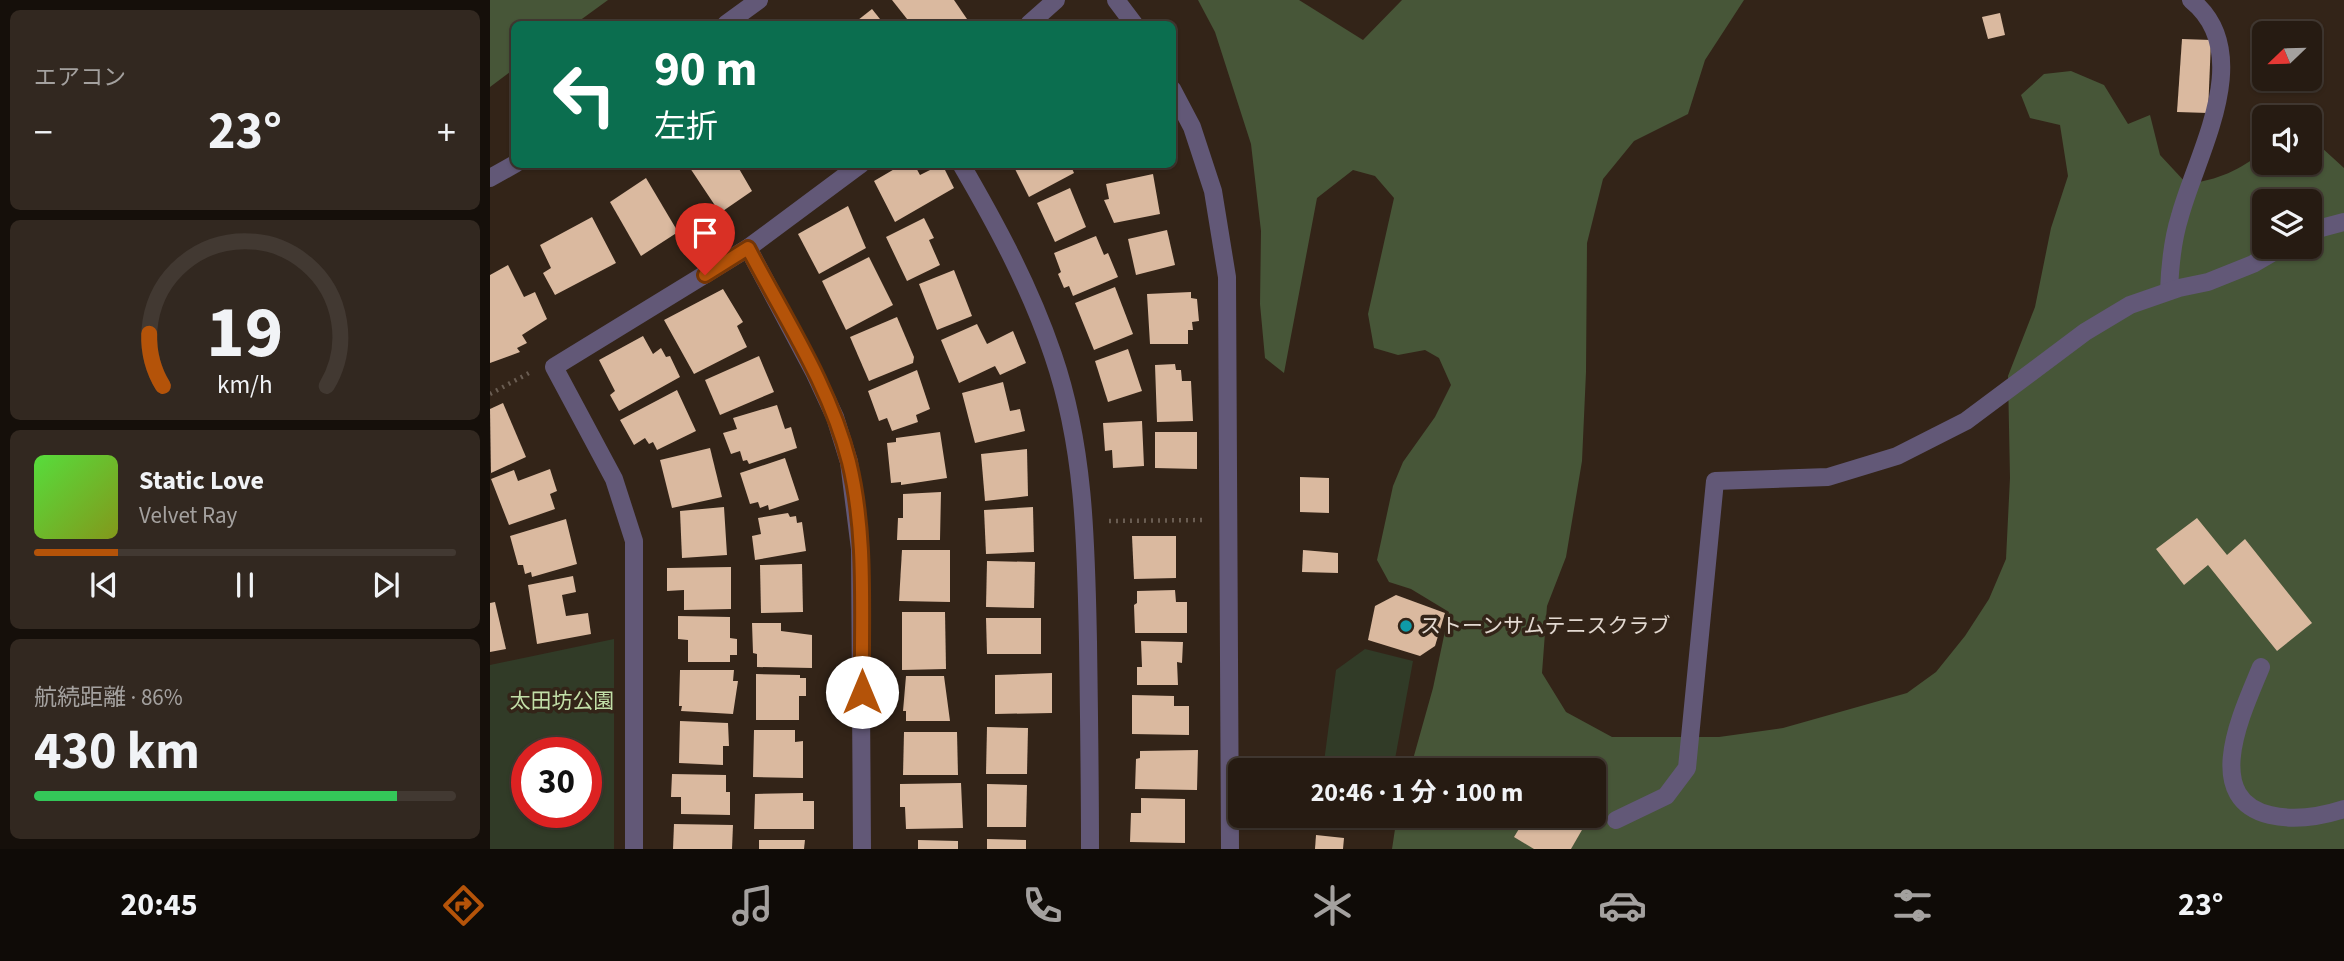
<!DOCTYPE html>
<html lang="ja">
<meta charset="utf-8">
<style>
:root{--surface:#261b12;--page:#322820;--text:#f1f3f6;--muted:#a4a19f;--line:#423932;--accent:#b45309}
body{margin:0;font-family:"Source Sans 3","Noto Sans JP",sans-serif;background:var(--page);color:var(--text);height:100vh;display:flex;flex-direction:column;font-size:26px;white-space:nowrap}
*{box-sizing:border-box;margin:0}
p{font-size:23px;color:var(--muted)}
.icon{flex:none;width:38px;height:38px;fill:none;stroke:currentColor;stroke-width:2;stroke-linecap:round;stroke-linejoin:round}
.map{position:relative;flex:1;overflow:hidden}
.details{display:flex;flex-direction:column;gap:10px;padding:10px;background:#150f0a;width:490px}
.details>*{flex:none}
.top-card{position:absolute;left:21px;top:21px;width:665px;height:147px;border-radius:10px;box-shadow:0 2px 5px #0004,0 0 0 2px var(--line);background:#0b6e4f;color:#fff;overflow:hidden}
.needle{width:46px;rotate:247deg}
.fabs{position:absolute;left:1762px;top:21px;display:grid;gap:14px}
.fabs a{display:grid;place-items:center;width:70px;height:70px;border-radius:10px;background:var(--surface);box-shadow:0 2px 5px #0004,0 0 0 2px var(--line);font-size:35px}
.speed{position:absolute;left:21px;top:737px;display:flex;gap:14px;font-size:35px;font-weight:700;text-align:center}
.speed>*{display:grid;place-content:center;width:91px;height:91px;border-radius:50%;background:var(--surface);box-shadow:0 2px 5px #0004,0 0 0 2px var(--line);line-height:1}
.speed .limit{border:10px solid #d22;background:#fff;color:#111}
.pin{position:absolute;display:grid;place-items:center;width:60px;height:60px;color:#fff;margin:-72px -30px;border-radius:50% 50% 50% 0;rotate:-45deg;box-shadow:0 0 7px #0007}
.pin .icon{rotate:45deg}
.me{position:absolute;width:77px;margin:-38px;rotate:0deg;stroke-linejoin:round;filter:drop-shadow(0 0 5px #0008)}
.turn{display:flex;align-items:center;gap:24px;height:147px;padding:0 28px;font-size:32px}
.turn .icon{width:91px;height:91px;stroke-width:2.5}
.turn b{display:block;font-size:49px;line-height:60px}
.big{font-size:52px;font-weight:700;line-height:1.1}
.details .tile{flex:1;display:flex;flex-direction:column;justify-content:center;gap:10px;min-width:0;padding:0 24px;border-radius:10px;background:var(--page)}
.details .dial{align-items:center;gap:0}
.dial svg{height:182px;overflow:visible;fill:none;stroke:var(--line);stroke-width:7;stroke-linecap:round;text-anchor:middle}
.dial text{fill:var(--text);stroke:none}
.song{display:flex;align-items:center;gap:21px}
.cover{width:84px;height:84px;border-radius:10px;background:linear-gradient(135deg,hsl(110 70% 55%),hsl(70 70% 35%))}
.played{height:7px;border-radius:4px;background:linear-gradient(90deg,var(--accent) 20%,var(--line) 20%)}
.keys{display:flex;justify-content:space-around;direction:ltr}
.heat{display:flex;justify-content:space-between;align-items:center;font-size:38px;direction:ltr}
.charge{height:10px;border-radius:5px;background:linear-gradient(90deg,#34c759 86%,var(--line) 0)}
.trip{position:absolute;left:738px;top:758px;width:378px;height:70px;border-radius:10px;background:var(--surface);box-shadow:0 2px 5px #0004,0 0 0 2px var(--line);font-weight:700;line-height:70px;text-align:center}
.tabs{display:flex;height:112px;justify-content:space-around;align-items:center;background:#0f0b07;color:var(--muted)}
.tabs .icon{width:49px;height:49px}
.tabs .current{color:var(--accent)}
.tabs b{font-size:32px;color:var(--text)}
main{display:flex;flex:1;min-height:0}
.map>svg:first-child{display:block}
.green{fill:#313b27;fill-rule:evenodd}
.forest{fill:#475638;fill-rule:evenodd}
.building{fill:#dab99f}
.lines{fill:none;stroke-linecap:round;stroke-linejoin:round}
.path{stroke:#6a5d52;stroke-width:4.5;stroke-dasharray:2 5;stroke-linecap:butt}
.service{stroke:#625877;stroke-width:18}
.minor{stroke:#625877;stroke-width:18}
.tertiary{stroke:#625877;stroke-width:18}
.route-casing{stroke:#753606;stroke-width:18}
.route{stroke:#b45309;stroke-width:12}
.culture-dot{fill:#0f9aa8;stroke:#332418;stroke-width:2.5}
.labels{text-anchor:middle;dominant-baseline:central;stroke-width:7;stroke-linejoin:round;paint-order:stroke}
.poi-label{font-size:21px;fill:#e3d9d1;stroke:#332418;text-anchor:start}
.park-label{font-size:21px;fill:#c2dfa7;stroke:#332418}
</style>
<main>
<section class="details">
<div class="tile"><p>エアコン</p>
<div class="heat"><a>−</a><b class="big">23°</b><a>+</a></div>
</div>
<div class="tile dial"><svg viewBox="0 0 100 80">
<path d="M14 69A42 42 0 1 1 86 69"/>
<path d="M14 69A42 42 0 0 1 8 46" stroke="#b45309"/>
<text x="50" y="56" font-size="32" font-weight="700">19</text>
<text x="50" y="72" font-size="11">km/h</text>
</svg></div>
<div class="tile">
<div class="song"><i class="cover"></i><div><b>Static Love</b><p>Velvet Ray</p></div></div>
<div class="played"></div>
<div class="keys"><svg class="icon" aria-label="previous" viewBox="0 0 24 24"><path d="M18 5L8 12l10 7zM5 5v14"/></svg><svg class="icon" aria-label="pause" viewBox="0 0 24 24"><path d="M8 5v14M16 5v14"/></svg><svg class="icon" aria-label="next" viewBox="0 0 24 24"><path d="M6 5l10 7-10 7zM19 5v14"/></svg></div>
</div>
<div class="tile"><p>航続距離 · 86%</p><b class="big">430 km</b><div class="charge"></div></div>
</section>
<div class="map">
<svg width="1854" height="849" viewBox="0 0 1854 849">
<rect width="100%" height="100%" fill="#332418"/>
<!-- green -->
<g class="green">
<path d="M 124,639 L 124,849 L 0,849 L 0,665 ZM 37,752 L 96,752 L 96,812 L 37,812 Z"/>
<polygon points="875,649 923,661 903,770 833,770 846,670"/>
</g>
<!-- forest -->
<g class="forest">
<polygon points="0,0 118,0 85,24 24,24 24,69 0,87"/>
<path d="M 708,0 L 809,0 L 873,40 L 912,0 L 1254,0 L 1215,60 L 1198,114 L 1144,141 L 1113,179 L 1097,243 L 1096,372 L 1092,461 L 1076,557 L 1057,606 L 1052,673 L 1076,712 L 1122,737 L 1229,737 L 1293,728 L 1417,693 L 1446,672 L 1475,636 L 1499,599 L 1516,559 L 1520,478 L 1518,376 L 1545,307 L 1561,228 L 1578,176 L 1570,125 L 1540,118 L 1531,95 L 1554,74 L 1581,71 L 1614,85 L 1638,124 L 1660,115 L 1670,155 L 1697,184 C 1728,180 1750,170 1774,151 L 1774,163 L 1820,163 L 1820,137 L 1854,168 L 1854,849 L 902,849 L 907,816 L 1104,816 L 1104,770 L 920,770 L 943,688 L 959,612 L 921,589 L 899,582 L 887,560 L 903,486 L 913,462 L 945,417 L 961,385 L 949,358 L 935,350 L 908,355 L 884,348 L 878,314 L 904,198 L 885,176 L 863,170 L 827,198 L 794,373 L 775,358 L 770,304 L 771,231 L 761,144 L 725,32 ZM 1774,201 L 1820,201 L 1820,247 L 1774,247 Z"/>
</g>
<!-- building -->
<g class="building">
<polygon points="402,0 464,0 477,19 474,24 421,24"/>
<polygon points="382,9 394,24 363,24"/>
<polygon points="1510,13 1515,35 1498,39 1492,17"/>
<polygon points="1692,39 1721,40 1718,113 1687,112"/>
<polygon points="413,164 424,164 430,175 452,164 464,188 405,222 384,181"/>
<polygon points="580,164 584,173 539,197 523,165"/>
<polygon points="198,165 252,165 248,167 262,191 230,213"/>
<polygon points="663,174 670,214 624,223 614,200 619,199 616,184"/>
<polygon points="156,178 188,232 151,256 120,202"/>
<polygon points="580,188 596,227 565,242 547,203"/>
<polygon points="358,206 376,248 329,274 308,234"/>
<polygon points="102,217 126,263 65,295 53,273 61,268 50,245"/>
<polygon points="434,218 444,238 439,240 450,265 417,281 396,237"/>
<polygon points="677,230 685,265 646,275 638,239"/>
<polygon points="606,236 614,255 618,253 628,277 583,296 579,286 574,288 568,274 571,272 564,253"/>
<polygon points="379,257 403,305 356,330 332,281"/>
<polygon points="18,265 34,297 45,292 57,319 32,335 37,343 27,348 30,352 0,363 0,275"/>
<polygon points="464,270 482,316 447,330 429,284"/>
<polygon points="625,287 643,334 604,350 585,303"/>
<polygon points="233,289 253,322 247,326 257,347 204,374 174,320"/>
<polygon points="701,292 701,298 707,299 709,321 702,322 703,330 698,330 698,344 660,344 657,294"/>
<polygon points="407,317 424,357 423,363 379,381 360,337"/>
<polygon points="487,324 497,344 523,331 536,363 510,375 505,366 469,383 451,340"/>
<polygon points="153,336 163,354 171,348 176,357 180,356 190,377 129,411 120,395 125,391 109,360"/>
<polygon points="638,349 652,391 618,402 605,361"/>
<polygon points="269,356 284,392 230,415 215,380"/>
<polygon points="685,364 686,370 691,370 692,381 701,381 703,421 667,422 665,365"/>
<polygon points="427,370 440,409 426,415 428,422 402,431 397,418 389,421 378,391"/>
<polygon points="513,382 520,411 530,409 535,431 485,443 472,393"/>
<polygon points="187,390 206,431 167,450 163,442 159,444 155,438 144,445 130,420"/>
<polygon points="13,403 36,457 1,473 0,409"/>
<polygon points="287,405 295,429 301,427 307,448 259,464 257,460 253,461 250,451 241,454 233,433 247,429 243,418"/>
<polygon points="652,421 654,466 623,468 622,450 615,451 613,423"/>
<polygon points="450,432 457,478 411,485 411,482 401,483 397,443 406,442 406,438"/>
<polygon points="665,432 707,432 707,469 665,468"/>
<polygon points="220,448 232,497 182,508 170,460"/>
<polygon points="537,449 538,496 495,501 491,454"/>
<polygon points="295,458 309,500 279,510 278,505 270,508 268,502 260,504 250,473"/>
<polygon points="60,469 67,491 60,494 65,509 19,525 1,479 24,470 28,481"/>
<polygon points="810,477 839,478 839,513 810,512"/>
<polygon points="451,492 450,540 407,540 408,518 413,518 413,494"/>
<polygon points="234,507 237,555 192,558 190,511"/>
<polygon points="543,507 544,552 496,554 494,510"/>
<polygon points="298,513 300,517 306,516 307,523 312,522 316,551 265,560 262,536 271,534 268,518"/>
<polygon points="1707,518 1737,555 1755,539 1822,623 1787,651 1718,565 1694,585 1666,549"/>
<polygon points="76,519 87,564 42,577 41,572 35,574 33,565 28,565 20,536"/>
<polygon points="642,536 686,536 686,578 644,579"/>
<polygon points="412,550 460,550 460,602 409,601"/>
<polygon points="813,550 848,553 848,573 812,572"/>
<polygon points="497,561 545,562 544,608 496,607"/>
<polygon points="312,564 313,612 271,613 270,565"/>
<polygon points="241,567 241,609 194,610 194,590 177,591 177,568"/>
<polygon points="83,576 86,592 72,595 76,616 98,613 101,634 47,644 38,585"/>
<polygon points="685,590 686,602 697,602 697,633 645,633 644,605 647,603 647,591"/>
<polygon points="906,595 955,613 945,646 930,656 878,640 885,606"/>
<polygon points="5,602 16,649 0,652 0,603"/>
<polygon points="412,612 455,612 456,669 412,670"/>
<polygon points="188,616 240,617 240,638 247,639 247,655 240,655 240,662 198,662 198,640 188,639"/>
<polygon points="496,618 551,618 551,654 497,654"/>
<polygon points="262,623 291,623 291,631 322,635 322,668 267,667 267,654 263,653"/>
<polygon points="651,641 693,642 692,663 687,662 688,685 647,685 647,667 652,667"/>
<polygon points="190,670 244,670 243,681 248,681 243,714 191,711 192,706 189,706"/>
<polygon points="562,673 562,713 505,714 505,675"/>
<polygon points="266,674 310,675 310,678 316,678 316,696 309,696 309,720 266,720"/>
<polygon points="416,676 454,676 460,721 416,721 416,711 413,711"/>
<polygon points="642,695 684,696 684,706 699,706 699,735 642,734"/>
<polygon points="190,721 238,723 239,746 233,746 233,765 189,763"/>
<polygon points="497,727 538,728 537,774 496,774"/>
<polygon points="264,730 305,730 305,742 313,741 313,778 263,777"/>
<polygon points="414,732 467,732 468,775 413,775"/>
<polygon points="708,750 707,790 645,789 646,759 650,758 650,751"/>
<polygon points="182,774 236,775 236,792 240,792 240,815 191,814 191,797 181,797"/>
<polygon points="471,783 473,828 416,829 415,807 410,807 410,784"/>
<polygon points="497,784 537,785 536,827 497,827"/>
<polygon points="313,793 313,801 324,801 324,829 264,829 265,794"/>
<polygon points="651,798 695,799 695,843 640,842 641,813 651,813"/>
<polygon points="1037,816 1100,816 1081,849 1044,849 1024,837"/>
<polygon points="184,824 243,825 242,849 183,849"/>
<polygon points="826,835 854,838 853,849 825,849"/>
<polygon points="497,839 536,840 536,849 497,849"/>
<polygon points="269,840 315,840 314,849 269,849"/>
<polygon points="428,840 468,841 468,849 428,849"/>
</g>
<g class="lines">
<!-- path -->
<g class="path">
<polyline points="0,394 39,373"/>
<polyline points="619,521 715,520"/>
</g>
<!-- service -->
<g class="service">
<path d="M 1679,291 C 1680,265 1682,241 1690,216 C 1707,153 1767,53 1701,0"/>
<path d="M 1771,667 C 1753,711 1710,798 1780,815 C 1805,821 1829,817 1854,809"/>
</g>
<!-- minor -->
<g class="minor">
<polyline points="539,24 566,0"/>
<path d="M 471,164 C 507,226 540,287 563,355 C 595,448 596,545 598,642 C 599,711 600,780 600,849"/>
<polyline points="1820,231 1854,222"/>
<polyline points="258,248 324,372 345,417 359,462 370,549 372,849"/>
<polyline points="1126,820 1176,796 1197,768 1225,481 1338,477 1407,456 1476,421 1595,332 1640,305 1689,288 1718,282 1763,264 1792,247"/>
<polyline points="144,849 144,541 124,479 64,367 258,248 371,164"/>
</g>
<!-- tertiary -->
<g class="tertiary">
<polyline points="626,0 644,24"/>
<polyline points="236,24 269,0"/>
<polyline points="682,89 702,127 723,191 737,277 740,849"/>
<polyline points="0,178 25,164"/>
</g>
</g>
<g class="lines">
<defs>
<path id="route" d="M 215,275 L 258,248 C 294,317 340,386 359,462 C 377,535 371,616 372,692"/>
</defs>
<!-- route casing -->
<use href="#route" class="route-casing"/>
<!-- route -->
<use href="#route" class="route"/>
</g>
<!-- markers -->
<circle class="culture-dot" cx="916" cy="626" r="7"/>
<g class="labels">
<!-- poi labels -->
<g class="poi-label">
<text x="930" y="626">ストーンサムテニスクラブ</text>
</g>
<!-- park labels -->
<g class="park-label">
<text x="72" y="701">太田坊公園</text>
</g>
</g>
</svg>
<div class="fabs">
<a><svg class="needle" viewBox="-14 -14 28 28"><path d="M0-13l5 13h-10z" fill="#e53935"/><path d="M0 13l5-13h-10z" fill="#a4a19f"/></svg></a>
<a><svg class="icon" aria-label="sound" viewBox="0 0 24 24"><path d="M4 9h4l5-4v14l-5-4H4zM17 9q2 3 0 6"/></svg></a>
<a><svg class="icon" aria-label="layers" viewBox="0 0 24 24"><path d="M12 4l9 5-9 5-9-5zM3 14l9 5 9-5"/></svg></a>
</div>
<div class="speed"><div class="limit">30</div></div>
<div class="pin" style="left:215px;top:275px;background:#d93025"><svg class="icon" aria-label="arrive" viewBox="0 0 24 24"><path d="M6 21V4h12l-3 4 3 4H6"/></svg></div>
<svg class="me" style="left:372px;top:692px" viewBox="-20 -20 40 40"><circle r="19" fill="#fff"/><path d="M0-13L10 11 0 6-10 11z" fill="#b45309"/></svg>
<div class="trip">20:46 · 1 分 · 100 m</div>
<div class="top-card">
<div class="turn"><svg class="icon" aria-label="left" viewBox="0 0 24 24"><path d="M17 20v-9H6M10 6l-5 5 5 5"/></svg><div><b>90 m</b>左折</div></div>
</div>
</div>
</main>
<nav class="tabs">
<b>20:45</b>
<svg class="icon current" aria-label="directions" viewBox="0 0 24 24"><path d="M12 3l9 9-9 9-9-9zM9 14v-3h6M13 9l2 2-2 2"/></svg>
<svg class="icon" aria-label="music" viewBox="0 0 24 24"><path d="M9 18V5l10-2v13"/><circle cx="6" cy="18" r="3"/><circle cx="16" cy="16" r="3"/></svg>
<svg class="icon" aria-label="phone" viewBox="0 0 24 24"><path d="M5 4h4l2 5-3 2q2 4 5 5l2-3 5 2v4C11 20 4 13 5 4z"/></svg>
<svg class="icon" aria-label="climate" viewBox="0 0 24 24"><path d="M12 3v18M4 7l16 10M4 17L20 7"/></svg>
<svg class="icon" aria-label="car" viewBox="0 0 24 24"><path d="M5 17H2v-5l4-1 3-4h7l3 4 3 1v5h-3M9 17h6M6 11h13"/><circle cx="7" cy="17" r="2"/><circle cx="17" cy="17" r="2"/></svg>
<svg class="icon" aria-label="filters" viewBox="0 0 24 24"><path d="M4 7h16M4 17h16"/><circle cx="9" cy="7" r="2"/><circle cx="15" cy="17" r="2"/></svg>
<b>23°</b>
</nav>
